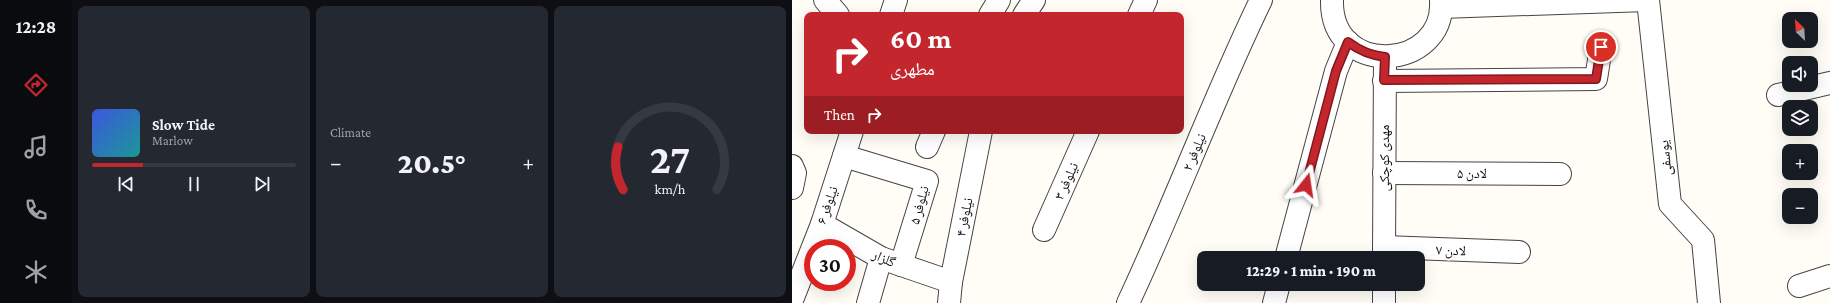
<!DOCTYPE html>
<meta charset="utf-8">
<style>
:root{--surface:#171b24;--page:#242831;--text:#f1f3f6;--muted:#9ea1a6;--line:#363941;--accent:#c4262e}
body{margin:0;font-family:"Crimson Pro","Noto Naskh Arabic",serif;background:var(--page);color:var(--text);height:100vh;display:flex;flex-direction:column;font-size:15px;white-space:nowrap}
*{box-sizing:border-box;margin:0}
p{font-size:13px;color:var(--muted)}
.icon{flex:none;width:22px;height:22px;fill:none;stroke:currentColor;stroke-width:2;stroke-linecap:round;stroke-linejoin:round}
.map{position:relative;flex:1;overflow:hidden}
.sheet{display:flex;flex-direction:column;gap:6px;padding:6px;background:#0d0f14;width:720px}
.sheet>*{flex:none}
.guide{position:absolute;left:12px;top:12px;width:380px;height:122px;border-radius:8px;box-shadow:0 4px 16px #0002;background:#c4262e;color:#fff;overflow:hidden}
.needle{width:26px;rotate:335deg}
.controls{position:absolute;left:990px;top:12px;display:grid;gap:8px}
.controls a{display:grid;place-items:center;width:36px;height:36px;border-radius:8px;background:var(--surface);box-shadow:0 4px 16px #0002;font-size:20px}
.speed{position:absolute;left:12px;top:239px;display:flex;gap:8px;font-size:20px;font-weight:700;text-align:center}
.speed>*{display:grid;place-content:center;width:52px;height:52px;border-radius:50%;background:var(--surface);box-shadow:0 4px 16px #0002;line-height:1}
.speed .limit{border:6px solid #d22;background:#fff;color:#111}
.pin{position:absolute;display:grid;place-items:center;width:34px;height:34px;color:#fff;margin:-17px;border:2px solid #fff;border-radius:50%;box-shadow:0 1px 4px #0007}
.me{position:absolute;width:44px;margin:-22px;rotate:15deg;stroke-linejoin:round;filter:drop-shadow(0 0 3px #0008)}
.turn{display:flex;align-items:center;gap:14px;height:84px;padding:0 20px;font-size:18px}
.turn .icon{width:52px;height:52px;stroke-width:2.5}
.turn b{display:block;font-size:28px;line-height:34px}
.then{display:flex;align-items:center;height:38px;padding:0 20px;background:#0003;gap:8px;font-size:15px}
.big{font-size:30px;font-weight:800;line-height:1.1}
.sheet .widget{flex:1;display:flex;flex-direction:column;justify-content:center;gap:6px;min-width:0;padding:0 14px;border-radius:8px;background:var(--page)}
.sheet .dial{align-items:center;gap:0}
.dial svg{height:104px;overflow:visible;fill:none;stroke:var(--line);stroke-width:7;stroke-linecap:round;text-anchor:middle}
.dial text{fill:var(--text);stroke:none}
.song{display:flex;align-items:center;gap:12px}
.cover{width:48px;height:48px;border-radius:6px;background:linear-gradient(135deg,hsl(230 70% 55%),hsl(180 70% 35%))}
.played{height:4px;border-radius:2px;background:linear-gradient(90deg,var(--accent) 25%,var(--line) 25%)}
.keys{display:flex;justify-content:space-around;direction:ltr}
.heat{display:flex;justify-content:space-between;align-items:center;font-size:22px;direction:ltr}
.sheet .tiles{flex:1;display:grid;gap:6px;grid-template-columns:repeat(3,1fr)}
.trip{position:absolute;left:405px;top:251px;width:228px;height:40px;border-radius:8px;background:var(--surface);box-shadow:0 4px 16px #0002;font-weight:800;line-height:40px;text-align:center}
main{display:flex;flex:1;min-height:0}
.tab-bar{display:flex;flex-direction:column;width:72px;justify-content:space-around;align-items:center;background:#090b0e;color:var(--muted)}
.tab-bar .icon{width:28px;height:28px}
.tab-bar .current{color:var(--accent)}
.tab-bar b{font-size:18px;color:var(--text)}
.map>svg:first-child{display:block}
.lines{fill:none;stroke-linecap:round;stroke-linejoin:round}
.minor-casing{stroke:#444;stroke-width:24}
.minor{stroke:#fff;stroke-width:22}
.route-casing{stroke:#7f191e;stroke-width:10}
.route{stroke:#c4262e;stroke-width:7}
.labels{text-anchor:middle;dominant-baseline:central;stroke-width:4;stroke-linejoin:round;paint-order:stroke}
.street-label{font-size:14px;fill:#111;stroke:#fff}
</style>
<main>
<nav class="tab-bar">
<b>12:28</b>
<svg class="icon current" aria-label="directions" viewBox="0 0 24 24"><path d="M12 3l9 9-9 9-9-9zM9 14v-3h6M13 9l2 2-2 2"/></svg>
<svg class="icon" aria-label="music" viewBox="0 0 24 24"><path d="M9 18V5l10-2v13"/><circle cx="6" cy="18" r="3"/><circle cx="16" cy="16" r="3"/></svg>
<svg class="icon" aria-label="phone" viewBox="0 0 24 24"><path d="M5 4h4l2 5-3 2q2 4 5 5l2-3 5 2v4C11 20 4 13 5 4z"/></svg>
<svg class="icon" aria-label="climate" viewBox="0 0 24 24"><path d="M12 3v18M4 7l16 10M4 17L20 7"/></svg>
</nav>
<section class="sheet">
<div class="tiles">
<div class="widget">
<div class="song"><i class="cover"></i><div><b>Slow Tide</b><p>Marlow</p></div></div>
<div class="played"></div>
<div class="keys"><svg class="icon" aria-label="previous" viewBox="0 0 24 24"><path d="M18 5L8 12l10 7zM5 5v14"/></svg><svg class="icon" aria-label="pause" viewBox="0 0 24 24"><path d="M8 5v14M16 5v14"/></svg><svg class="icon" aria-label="next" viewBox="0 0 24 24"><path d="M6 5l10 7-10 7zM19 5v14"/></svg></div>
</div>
<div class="widget"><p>Climate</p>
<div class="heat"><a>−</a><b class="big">20.5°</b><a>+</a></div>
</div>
<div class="widget dial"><svg viewBox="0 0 100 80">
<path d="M14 69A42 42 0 1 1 86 69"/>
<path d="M14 69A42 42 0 0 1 10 36" stroke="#c4262e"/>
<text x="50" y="56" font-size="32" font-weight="700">27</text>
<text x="50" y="72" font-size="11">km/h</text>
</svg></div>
</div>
</section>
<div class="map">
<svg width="1038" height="303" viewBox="0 0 1038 303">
<rect width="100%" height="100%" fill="#fffdf5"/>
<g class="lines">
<defs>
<g id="minor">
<polyline points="33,0 46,15"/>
<path d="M 540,0 C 538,79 654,71 649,0"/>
<polyline points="856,0 878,204 911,240 917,303"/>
<polyline points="649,7 855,0"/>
<polyline points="99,15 104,0"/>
<polyline points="198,15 207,0"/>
<polyline points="232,15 242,0"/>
<polyline points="347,15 354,0"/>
<polyline points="592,81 804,79 809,47"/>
<polyline points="986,95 1038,83"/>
<polyline points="135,147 142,131"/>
<polyline points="52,156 135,181 109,265"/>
<polyline points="0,166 3,173 0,188"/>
<polyline points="592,173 768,174"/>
<polyline points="30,224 89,258 159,282"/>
<polyline points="252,230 296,131"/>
<polyline points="592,247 727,252"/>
<polyline points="494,258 544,71 556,42"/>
<polyline points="592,258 593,57"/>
<polyline points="1007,286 1038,276"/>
<polyline points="0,300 30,224 60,131"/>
<polyline points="76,303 89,258"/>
<polyline points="157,303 159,282 189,131"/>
<path d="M 336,303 C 383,203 421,99 469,0"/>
<polyline points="482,303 487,284"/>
<polyline points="592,303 592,284"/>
</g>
</defs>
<!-- minor casing -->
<use href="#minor" class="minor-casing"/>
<!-- minor -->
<use href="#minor" class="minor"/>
</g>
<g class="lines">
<defs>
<path id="route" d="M 514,185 L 544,71 L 556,42 C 568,51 578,55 593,57 L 592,80 L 804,79 L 809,47"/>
</defs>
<!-- route casing -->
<use href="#route" class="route-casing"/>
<!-- route -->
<use href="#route" class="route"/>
</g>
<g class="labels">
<!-- street labels -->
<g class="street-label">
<text transform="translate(402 152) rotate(-67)">نیلوفر ۲</text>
<text transform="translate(592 158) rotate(-90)">مهدی کوچکی</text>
<text transform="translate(873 158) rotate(-96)">یوسفی</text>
<text x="680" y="173">لادن ۵</text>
<text transform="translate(274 181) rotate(-66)">نیلوفر ۳</text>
<text transform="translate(35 205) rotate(-71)">نیلوفر ۶</text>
<text transform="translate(127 205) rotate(-75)">نیلوفر ۵</text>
<text transform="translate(172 217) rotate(-79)">نیلوفر ۴</text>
<text transform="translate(659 250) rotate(2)">لادن ۷</text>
<text transform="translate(92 258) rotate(24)">گلزار</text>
</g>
</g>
</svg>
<div class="controls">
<a><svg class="needle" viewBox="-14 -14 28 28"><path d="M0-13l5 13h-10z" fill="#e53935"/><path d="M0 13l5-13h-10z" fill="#9ea1a6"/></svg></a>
<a><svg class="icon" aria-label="sound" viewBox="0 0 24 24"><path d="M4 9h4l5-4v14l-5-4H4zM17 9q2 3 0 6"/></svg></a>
<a><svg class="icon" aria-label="layers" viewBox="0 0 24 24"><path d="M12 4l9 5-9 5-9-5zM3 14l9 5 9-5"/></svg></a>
<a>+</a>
<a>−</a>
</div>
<div class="speed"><div class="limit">30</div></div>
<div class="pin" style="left:809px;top:47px;background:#d93025"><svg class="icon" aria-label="arrive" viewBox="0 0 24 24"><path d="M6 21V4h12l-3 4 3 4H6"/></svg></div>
<svg class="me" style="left:514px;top:185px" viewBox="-20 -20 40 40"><path d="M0-17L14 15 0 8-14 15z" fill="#c4262e" stroke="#fff" stroke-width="4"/></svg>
<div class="trip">12:29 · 1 min · 190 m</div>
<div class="guide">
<div class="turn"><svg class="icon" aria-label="right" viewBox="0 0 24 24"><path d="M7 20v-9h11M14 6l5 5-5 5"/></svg><div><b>60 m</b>مطهری</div></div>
<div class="then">Then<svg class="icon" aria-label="right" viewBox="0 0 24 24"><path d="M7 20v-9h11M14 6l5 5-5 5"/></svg></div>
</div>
</div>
</main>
